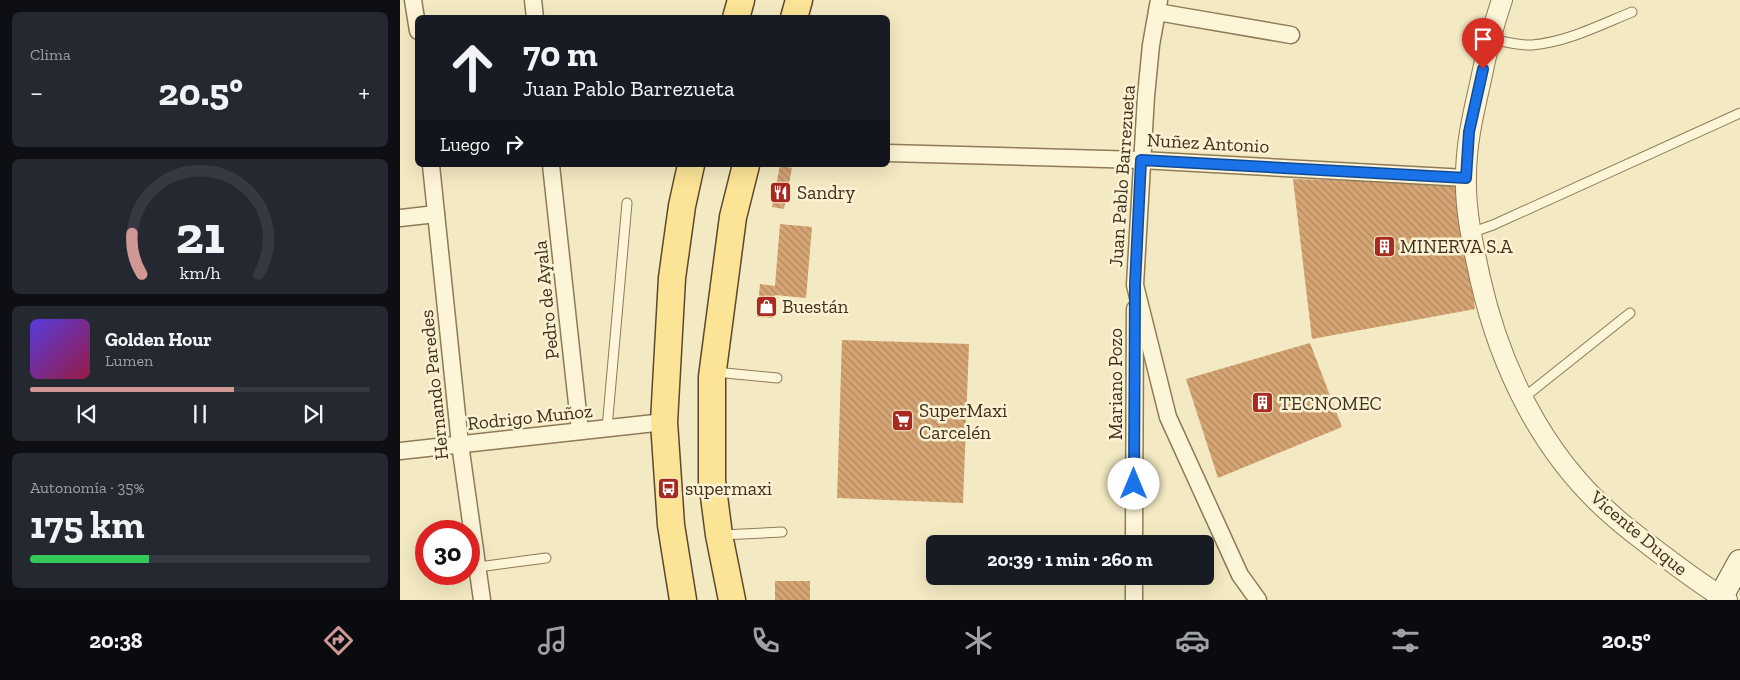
<!DOCTYPE html>
<html lang="es">
<meta charset="utf-8">
<style>
:root{--surface:#171b24;--page:#242831;--text:#f1f3f6;--muted:#9ea1a6;--line:#363941;--accent:#d09895}
body{margin:0;font-family:"Zilla Slab",serif;background:var(--page);color:var(--text);height:100vh;display:flex;flex-direction:column;font-size:19px;white-space:nowrap}
*{box-sizing:border-box;margin:0}
p{font-size:16px;color:var(--muted)}
.icon{flex:none;width:28px;height:28px;fill:none;stroke:currentColor;stroke-width:2;stroke-linecap:round;stroke-linejoin:round}
.map{position:relative;flex:1;overflow:hidden}
.drawer{display:flex;flex-direction:column;gap:12px;padding:12px;background:#0d0f14;width:400px}
.drawer>*{flex:none}
.guide{position:absolute;left:15px;top:15px;width:475px;height:152px;border-radius:8px;box-shadow:0 5px 20px #0002;background:#171b24;color:var(--text);overflow:hidden}
.speed{position:absolute;left:15px;top:520px;display:flex;gap:10px;font-size:25px;font-weight:700;text-align:center}
.speed>*{display:grid;place-content:center;width:65px;height:65px;border-radius:50%;background:var(--surface);box-shadow:0 5px 20px #0002;line-height:1}
.speed .limit{border:8px solid #d22;background:#fff;color:#111}
.pin{position:absolute;display:grid;place-items:center;width:42px;height:42px;color:#fff;margin:-51px -21px;border-radius:50% 50% 50% 0;rotate:-45deg;box-shadow:0 0 5px #0007}
.pin .icon{rotate:45deg}
.me{position:absolute;width:55px;margin:-28px;rotate:0deg;stroke-linejoin:round;filter:drop-shadow(0 0 4px #0008)}
.turn{display:flex;align-items:center;gap:18px;height:105px;padding:0 25px;font-size:22px}
.turn .icon{width:65px;height:65px;stroke-width:2.5}
.turn b{display:block;font-size:35px;line-height:42px}
.then{display:flex;align-items:center;height:48px;padding:0 25px;background:#0003;gap:10px;font-size:19px}
.big{font-size:38px;font-weight:700;line-height:1.1}
.drawer .card{flex:1;display:flex;flex-direction:column;justify-content:center;gap:8px;min-width:0;padding:0 18px;border-radius:8px;background:var(--page)}
.drawer .dial{align-items:center;gap:0}
.dial svg{height:130px;overflow:visible;fill:none;stroke:var(--line);stroke-width:7;stroke-linecap:round;text-anchor:middle}
.dial text{fill:var(--text);stroke:none}
.song{display:flex;align-items:center;gap:15px}
.cover{width:60px;height:60px;border-radius:8px;background:linear-gradient(135deg,hsl(250 70% 55%),hsl(340 70% 35%))}
.played{height:5px;border-radius:2px;background:linear-gradient(90deg,var(--accent) 60%,var(--line) 60%)}
.keys{display:flex;justify-content:space-around;direction:ltr}
.heat{display:flex;justify-content:space-between;align-items:center;font-size:28px;direction:ltr}
.charge{height:8px;border-radius:4px;background:linear-gradient(90deg,#34c759 35%,var(--line) 0)}
.trip{position:absolute;left:526px;top:535px;width:288px;height:50px;border-radius:8px;background:var(--surface);box-shadow:0 5px 20px #0002;font-weight:700;line-height:50px;text-align:center}
.tab-bar{display:flex;height:80px;justify-content:space-around;align-items:center;background:#090b0e;color:var(--muted)}
.tab-bar .icon{width:35px;height:35px}
.tab-bar .active{color:var(--accent)}
.tab-bar b{font-size:22px;color:var(--text)}
main{display:flex;flex:1;min-height:0}
.map>svg:first-child{display:block}
.building{fill:url(#building-back-hatch)}
.lines{fill:none;stroke-linecap:round;stroke-linejoin:round}
.service-casing{stroke:#907a57;stroke-width:11}
.minor-casing{stroke:#907a57;stroke-width:19}
.tertiary-casing{stroke:#907a57;stroke-width:22}
.secondary-casing{stroke:#725b3a;stroke-width:26}
.primary-casing{stroke:#5e472b;stroke-width:29}
.service{stroke:#fdf5d7;stroke-width:9}
.minor{stroke:#fdf5d7;stroke-width:16}
.tertiary{stroke:#fdf5d7;stroke-width:20}
.secondary{stroke:#fdf5d7;stroke-width:24}
.primary{stroke:#fbe496;stroke-width:26}
.route-casing{stroke:#114b97;stroke-width:12}
.route{stroke:#1a73e8;stroke-width:9}
.labels{text-anchor:middle;dominant-baseline:central;stroke-width:5;stroke-linejoin:round;paint-order:stroke}
.street-label{font-size:19px;fill:#3e301d;stroke:#faf2d3}
.poi-label{font-size:19px;fill:#3e301d;stroke:#faf2d3;text-anchor:start}
</style>
<main>
<section class="drawer">
<div class="card"><p>Clima</p>
<div class="heat"><a>−</a><b class="big">20.5°</b><a>+</a></div>
</div>
<div class="card dial"><svg viewBox="0 0 100 80">
<path d="M14 69A42 42 0 1 1 86 69"/>
<path d="M14 69A42 42 0 0 1 8 44" stroke="#d09895"/>
<text x="50" y="56" font-size="32" font-weight="700">21</text>
<text x="50" y="72" font-size="11">km/h</text>
</svg></div>
<div class="card">
<div class="song"><i class="cover"></i><div><b>Golden Hour</b><p>Lumen</p></div></div>
<div class="played"></div>
<div class="keys"><svg class="icon" aria-label="previous" viewBox="0 0 24 24"><path d="M18 5L8 12l10 7zM5 5v14"/></svg><svg class="icon" aria-label="pause" viewBox="0 0 24 24"><path d="M8 5v14M16 5v14"/></svg><svg class="icon" aria-label="next" viewBox="0 0 24 24"><path d="M6 5l10 7-10 7zM19 5v14"/></svg></div>
</div>
<div class="card"><p>Autonomía · 35%</p><b class="big">175 km</b><div class="charge"></div></div>
</section>
<div class="map">
<svg width="1340" height="600" viewBox="0 0 1340 600">
<defs>
<pattern id="building-back-hatch" width="6" height="6" patternUnits="userSpaceOnUse" patternTransform="scale(1.25)"><rect width="6" height="6" fill="#d6a574"/><path d="M-1 5l2 2M0 0l6 6M5-1l2 2" fill="none" stroke="#af875f"/></pattern>
</defs>
<rect width="100%" height="100%" fill="#f3e9c2"/>
<!-- building -->
<g class="building">
<polygon points="380,165 392,168 384,209 372,207"/>
<polygon points="893,179 1060,184 1075,309 912,339"/>
<polygon points="380,224 412,227 406,298 375,295 373,318 357,317 360,284 375,286"/>
<polygon points="442,340 569,344 563,503 437,498"/>
<polygon points="910,343 942,427 818,478 786,379"/>
<rect x="375" y="581" width="35" height="19"/>
</g>
<g class="lines">
<defs>
<g id="service">
<path d="M 1090,39 C 1103,41 1118,46 1132,45 C 1167,42 1200,25 1232,12"/>
<polyline points="1070,233 1093,225 1340,113"/>
<polyline points="315,372 377,378"/>
<polyline points="1122,399 1230,313"/>
<polyline points="207,428 227,203"/>
<polyline points="321,535 382,532"/>
<polyline points="78,567 146,558"/>
</g>
<g id="minor">
<polyline points="13,0 18,31"/>
<polyline points="133,0 135,18"/>
<polyline points="759,0 751,45 746,96 735,285 768,417 840,575 858,600"/>
<polyline points="757,12 891,35"/>
<polyline points="488,153 741,160 1066,178"/>
<polyline points="31,165 60,444 82,600"/>
<polyline points="151,165 180,431"/>
<polyline points="0,218 36,214"/>
<polyline points="0,451 264,422"/>
<polyline points="734,544 735,309"/>
<polyline points="734,600 734,576"/>
</g>
<path id="tertiary" d="M 1102,0 C 1092,29 1086,54 1080,84 C 1073,115 1066,144 1066,177 C 1065,211 1073,245 1080,278 C 1100,367 1142,454 1212,515 C 1225,527 1239,537 1253,548 C 1277,566 1301,585 1327,600"/>
<polyline id="secondary" points="1319,600 1340,562"/>
<g id="primary">
<polyline points="336,18 341,0"/>
<polyline points="394,18 399,0"/>
<polyline points="283,600 271,525 264,422 272,278 282,206 291,165"/>
<polyline points="332,600 319,535 312,481 312,377 333,217 346,165"/>
</g>
</defs>
<!-- service casing -->
<use href="#service" class="service-casing"/>
<!-- minor casing -->
<use href="#minor" class="minor-casing"/>
<!-- tertiary casing -->
<use href="#tertiary" class="tertiary-casing"/>
<!-- secondary casing -->
<use href="#secondary" class="secondary-casing"/>
<!-- primary casing -->
<use href="#primary" class="primary-casing"/>
<!-- service -->
<use href="#service" class="service"/>
<!-- minor -->
<use href="#minor" class="minor"/>
<!-- tertiary -->
<use href="#tertiary" class="tertiary"/>
<!-- secondary -->
<use href="#secondary" class="secondary"/>
<!-- primary -->
<use href="#primary" class="primary"/>
</g>
<g class="lines">
<defs>
<polyline id="route" points="734,484 735,285 741,160 1066,178 1069,132 1083,69"/>
</defs>
<!-- route casing -->
<use href="#route" class="route-casing"/>
<!-- route -->
<use href="#route" class="route"/>
</g>
<!-- icons -->
<defs>
<symbol id="restaurant-square" viewBox="-11 -11 22 22"><rect x="-9" y="-9" width="18" height="18" rx="4" fill="#a7291f" stroke="#faf2d3"/><path d="M-5-6h1v4h1v-4h1v4h1v-4h1v5L-1.5 .5V6h-2V.5L-5-1ZM5-6V6H3V1.5H1.5Q1.5-4 5-6Z" fill="#fff"/></symbol>
<symbol id="building-square" viewBox="-11 -11 22 22"><rect x="-9" y="-9" width="18" height="18" rx="4" fill="#a7291f" stroke="#faf2d3"/><path d="M-4-6H4V6H1V3H-1V6H-4ZM-2.5-4.3h1.7v1.8h-1.7ZM.8-4.3h1.7v1.8H.8ZM-2.5-1h1.7V.8h-1.7ZM.8-1h1.7V.8H.8Z" fill="#fff"/></symbol>
<symbol id="shop-square" viewBox="-11 -11 22 22"><rect x="-9" y="-9" width="18" height="18" rx="4" fill="#a7291f" stroke="#faf2d3"/><path d="M-5-2.5h2.3a2.7 3.5 0 0 1 5.4 0H5L5.5 6h-11ZM-1.5-2.5h3a1.5 2.3 0 0 0-3 0Z" fill="#fff"/></symbol>
<symbol id="supermarket-square" viewBox="-11 -11 22 22"><rect x="-9" y="-9" width="18" height="18" rx="4" fill="#a7291f" stroke="#faf2d3"/><path d="M-6-5.5h2.5l.6 2H6L4.5 2H-2.5L-4.4-4H-6ZM-1.5 3.2a1.3 1.3 0 1 0 .1 0ZM3 3.2a1.3 1.3 0 1 0 .1 0Z" fill="#fff"/></symbol>
<symbol id="bus-square" viewBox="-11 -11 22 22"><rect x="-9" y="-9" width="18" height="18" rx="4" fill="#a7291f" stroke="#faf2d3"/><path d="M-5-6H5V4H4V6H2V4H-2V6H-4V4H-5ZM-3.5-4V0h7V-4ZM-3.5 1.2v1.5H-2V1.2ZM2 1.2v1.5H3.5V1.2Z" fill="#fff"/></symbol>
</defs>
<g fill-rule="evenodd">
<use href="#restaurant-square" x="368" y="180" width="25" height="25"/>
<use href="#building-square" x="972" y="234" width="25" height="25"/>
<use href="#shop-square" x="354" y="294" width="25" height="25"/>
<use href="#building-square" x="850" y="390" width="25" height="25"/>
<use href="#supermarket-square" x="490" y="408" width="25" height="25"/>
<use href="#bus-square" x="256" y="476" width="25" height="25"/>
</g>
<g class="labels">
<!-- street labels -->
<g class="street-label">
<text transform="translate(808 143) rotate(3)">Nuñez Antonio</text>
<text transform="translate(722 176) rotate(-86)">Juan Pablo Barrezueta</text>
<text transform="translate(146 300) rotate(-96)">Pedro de Ayala</text>
<text transform="translate(715 384) rotate(-90)">Mariano Pozo</text>
<text transform="translate(34 385) rotate(-96)">Hernando Paredes</text>
<text transform="translate(130 417) rotate(-6)">Rodrigo Muñoz</text>
<text transform="translate(1239 533) rotate(40)">Vicente Duque</text>
</g>
<!-- poi labels -->
<g class="poi-label">
<text x="397" y="192">Sandry</text>
<text x="1000" y="246">MINERVA S.A</text>
<text x="382" y="306">Buestán</text>
<text x="879" y="403">TECNOMEC</text>
<text x="519" y="410">SuperMaxi<tspan x="519" dy="22">Carcelén</tspan></text>
<text x="285" y="488">supermaxi</text>
</g>
</g>
</svg>
<div class="speed"><div class="limit">30</div></div>
<div class="pin" style="left:1083px;top:69px;background:#d93025"><svg class="icon" aria-label="arrive" viewBox="0 0 24 24"><path d="M6 21V4h12l-3 4 3 4H6"/></svg></div>
<svg class="me" style="left:734px;top:484px" viewBox="-20 -20 40 40"><circle r="19" fill="#fff"/><path d="M0-13L10 11 0 6-10 11z" fill="#1a73e8"/></svg>
<div class="trip">20:39 · 1 min · 260 m</div>
<div class="guide">
<div class="turn"><svg class="icon" aria-label="ahead" viewBox="0 0 24 24"><path d="M12 20V5M6 11l6-6 6 6"/></svg><div><b>70 m</b>Juan Pablo Barrezueta</div></div>
<div class="then">Luego<svg class="icon" aria-label="right" viewBox="0 0 24 24"><path d="M7 20v-9h11M14 6l5 5-5 5"/></svg></div>
</div>
</div>
</main>
<nav class="tab-bar">
<b>20:38</b>
<svg class="icon active" aria-label="directions" viewBox="0 0 24 24"><path d="M12 3l9 9-9 9-9-9zM9 14v-3h6M13 9l2 2-2 2"/></svg>
<svg class="icon" aria-label="music" viewBox="0 0 24 24"><path d="M9 18V5l10-2v13"/><circle cx="6" cy="18" r="3"/><circle cx="16" cy="16" r="3"/></svg>
<svg class="icon" aria-label="phone" viewBox="0 0 24 24"><path d="M5 4h4l2 5-3 2q2 4 5 5l2-3 5 2v4C11 20 4 13 5 4z"/></svg>
<svg class="icon" aria-label="climate" viewBox="0 0 24 24"><path d="M12 3v18M4 7l16 10M4 17L20 7"/></svg>
<svg class="icon" aria-label="car" viewBox="0 0 24 24"><path d="M5 17H2v-5l4-1 3-4h7l3 4 3 1v5h-3M9 17h6M6 11h13"/><circle cx="7" cy="17" r="2"/><circle cx="17" cy="17" r="2"/></svg>
<svg class="icon" aria-label="filters" viewBox="0 0 24 24"><path d="M4 7h16M4 17h16"/><circle cx="9" cy="7" r="2"/><circle cx="15" cy="17" r="2"/></svg>
<b>20.5°</b>
</nav>
